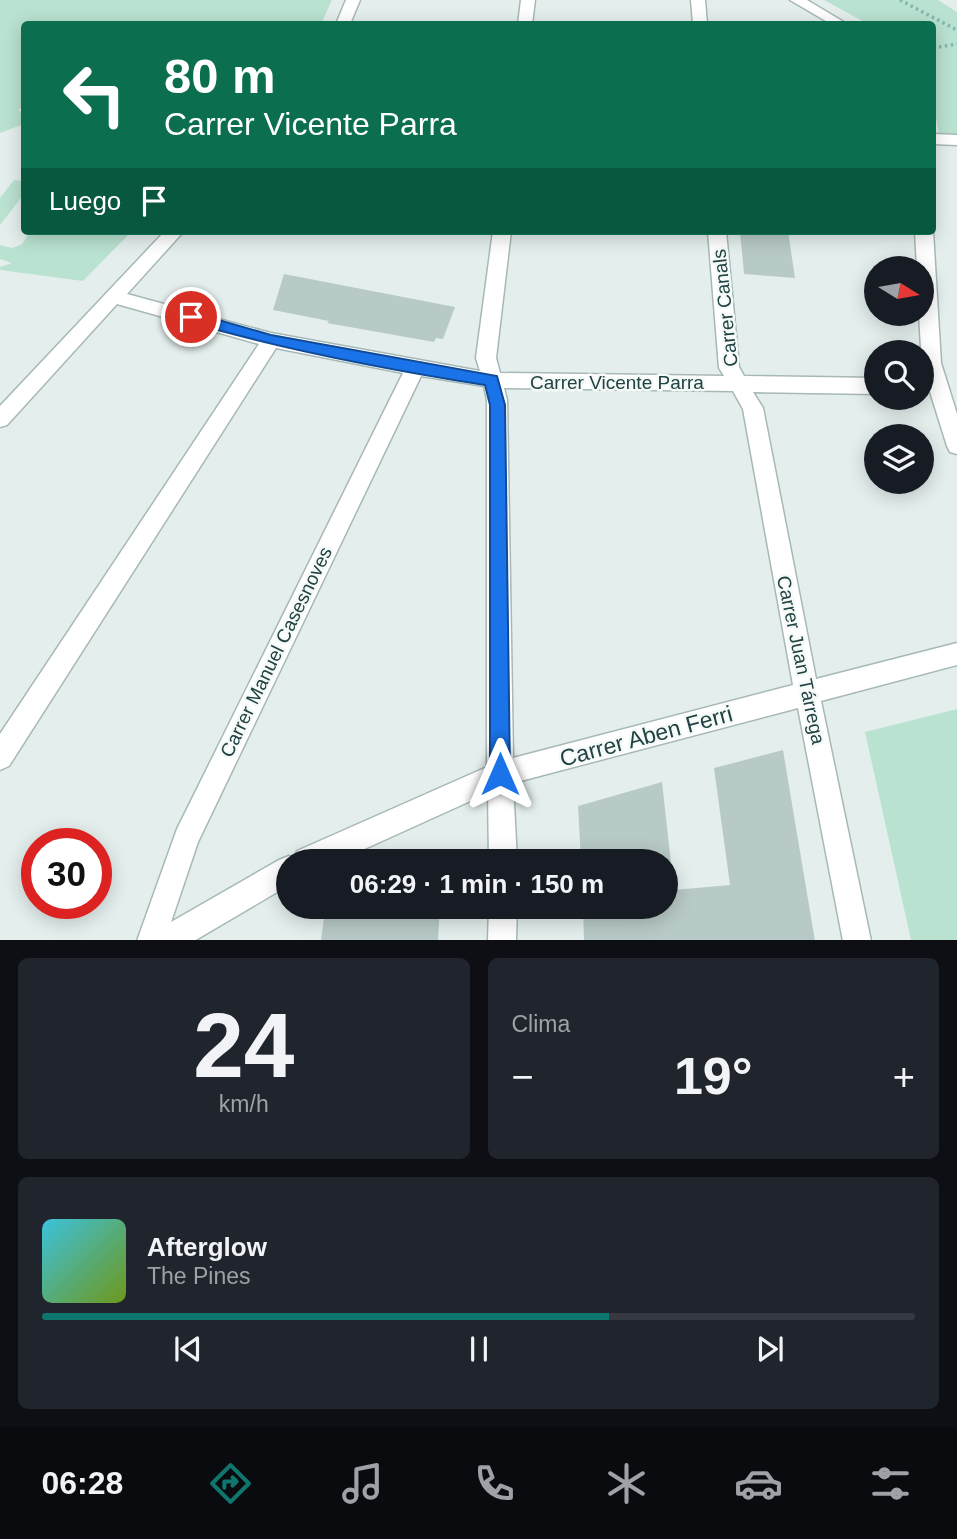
<!DOCTYPE html>
<html lang="es">
<meta charset="utf-8">
<style>
:root{--surface:#171b24;--page:#20242c;--text:#f1f3f6;--muted:#9ea1a6;--line:#363941;--accent:#0f766e}
body{margin:0;font-family:Arial,sans-serif;background:var(--page);color:var(--text);height:100vh;display:flex;flex-direction:column;font-size:26px;white-space:nowrap}
*{box-sizing:border-box;margin:0}
p{font-size:23px;color:var(--muted)}
.icon{flex:none;width:38px;height:38px;fill:none;stroke:currentColor;stroke-width:2;stroke-linecap:round;stroke-linejoin:round}
.map{position:relative;height:940px;overflow:hidden}
.sheet{display:flex;flex-direction:column;gap:18px;padding:18px;background:#0d0f14;flex:1}
.sheet>*{flex:none}
.banner{position:absolute;left:21px;top:21px;width:915px;height:214px;border-radius:7px;box-shadow:0 4px 18px #0003;background:#0b6e4f;color:#fff;overflow:hidden}
.needle{width:46px;rotate:101deg}
.fabs{position:absolute;left:864px;top:256px;display:grid;gap:14px}
.fabs a{display:grid;place-items:center;width:70px;height:70px;border-radius:50%;background:var(--surface);box-shadow:0 4px 18px #0003;font-size:35px}
.speed{position:absolute;left:21px;top:828px;display:flex;gap:14px;font-size:35px;font-weight:700;text-align:center}
.speed>*{display:grid;place-content:center;width:91px;height:91px;border-radius:50%;background:var(--surface);box-shadow:0 4px 18px #0003;line-height:1}
.speed .limit{border:10px solid #d22;background:#fff;color:#111}
.pin{position:absolute;display:grid;place-items:center;width:60px;height:60px;color:#fff;margin:-30px;border:4px solid #fff;border-radius:50%;box-shadow:0 2px 7px #0007}
.me{position:absolute;width:77px;margin:-38px;rotate:0deg;stroke-linejoin:round;filter:drop-shadow(0 0 5px #0008)}
.turn{display:flex;align-items:center;gap:24px;height:147px;padding:0 28px;font-size:32px}
.turn .icon{width:91px;height:91px;stroke-width:2.5}
.turn b{display:block;font-size:49px;line-height:60px}
.then{display:flex;align-items:center;height:66px;padding:0 28px;background:#0003;gap:14px;font-size:26px}
.big{font-size:52px;font-weight:700;line-height:1.1}
.sheet .widget{flex:1;display:flex;flex-direction:column;justify-content:center;gap:10px;min-width:0;padding:0 24px;border-radius:10px;background:var(--page)}
.sheet .dial{align-items:center;gap:0}
.dial b{font-size:91px;line-height:1}
.song{display:flex;align-items:center;gap:21px}
.cover{width:84px;height:84px;border-radius:10px;background:linear-gradient(135deg,hsl(190 70% 55%),hsl(80 70% 35%))}
.played{height:7px;border-radius:4px;background:linear-gradient(90deg,var(--accent) 65%,var(--line) 65%)}
.keys{display:flex;justify-content:space-around;direction:ltr}
.heat{display:flex;justify-content:space-between;align-items:center;font-size:38px;direction:ltr}
.sheet .tiles{flex:1;display:grid;gap:18px;grid-template-columns:1fr 1fr}
.widget:last-child{grid-column:span 2}
.trip{position:absolute;left:276px;top:849px;width:402px;height:70px;border-radius:35px;background:var(--surface);box-shadow:0 4px 18px #0003;font-weight:700;line-height:70px;text-align:center}
.tabs{display:flex;height:112px;justify-content:space-around;align-items:center;background:#090b0e;color:var(--muted)}
.tabs .icon{width:49px;height:49px}
.tabs .selected{color:var(--accent)}
.tabs b{font-size:32px;color:var(--text)}
.map>svg:first-child{display:block}
.green{fill:#bae2d0}
.building{fill:#b8cac7}
.lines{fill:none;stroke-linecap:round;stroke-linejoin:round}
.minor-casing{stroke:#a6b8b7;stroke-width:3}
.path{stroke:#81b6b3;stroke-width:3.5;stroke-dasharray:2.5 3.5;stroke-linecap:butt}
.minor{fill:#fff;fill-rule:evenodd}
.route{fill:#1a73e8;stroke:#114b97;stroke-width:2}
.labels{text-anchor:middle;dominant-baseline:central;stroke-width:5;stroke-linejoin:round;paint-order:stroke}
.street-label{font-size:19px;fill:#214243;stroke:#f5faf9}
.near-street-label{font-size:23px;fill:#214243;stroke:#f5faf9}
</style>
<div class="map">
<svg width="957" height="941" viewBox="0 0 957 941">
<rect width="100%" height="100%" fill="#e4efed"/>
<!-- green -->
<g class="green">
<polygon points="0,0 332,0 321,24 109,24 91,22 89,24 24,24 24,103 18,111 24,112 24,124 0,133"/>
<polygon points="824,0 938,0 957,12 957,134 939,134 933,100 933,24 868,24"/>
<polygon points="14,180 24,181 24,194 0,225 0,198"/>
<polygon points="31,231 132,231 83,281 0,270 0,267 12,263 0,259 0,245 12,248 22,244"/>
<polygon points="957,709 957,940 911,940 865,732"/>
</g>
<!-- building -->
<g class="building">
<polygon points="740,231 788,231 795,278 744,274"/>
<polygon points="284,274 455,307 443,339 436,338 434,342 327,323 329,321 273,310"/>
<polygon points="783,750 815,941 584,941 583,906 667,906 667,861 581,861 578,806 662,782 674,890 730,885 714,768"/>
<polygon points="332,906 440,906 438,941 321,941 325,910"/>
</g>
<g class="lines">
<defs>
<g id="minor">
<polygon points="346,0 360,0 350,24 336,24"/>
<polygon points="521,0 535,0 532,24 518,24"/>
<polygon points="691,0 705,0 707,24 693,24"/>
<polygon points="790,0 807,0 847,24 831,24"/>
<polygon points="933,134 957,135 957,145 933,144"/>
<path d="M 165,231 L 184,231 L 127,294 L 271,333 L 480,371 L 476,358 L 493,231 L 511,231 L 496,358 L 500,373 L 724,376 L 719,368 L 708,231 L 726,231 L 739,367 L 744,376 L 877,378 L 877,394 L 753,392 L 763,408 L 816,679 L 957,643 L 957,665 L 821,701 L 871,941 L 843,941 L 798,708 L 513,783 L 517,861 L 489,861 L 488,793 L 338,861 L 289,861 L 289,885 L 194,941 L 137,941 L 177,829 L 403,373 L 276,348 L 9,766 L 0,770 L 0,734 L 259,344 L 117,304 L 7,425 L 0,427 L 0,406 ZM 421,376 L 484,386 L 487,400 L 487,767 L 297,851 L 294,859 L 289,856 L 279,860 L 171,922 L 198,842 ZM 504,388 L 733,391 L 743,409 L 793,685 L 513,758 L 507,400 Z"/>
<polygon points="915,231 933,231 941,363 957,414 957,454 950,452 947,446 922,366 919,313 922,313 922,268 917,268"/>
<polygon points="489,906 517,906 516,941 488,941"/>
</g>
</defs>
<!-- minor casing -->
<use href="#minor" class="minor-casing"/>
<!-- path -->
<g class="path">
<polyline points="900,0 957,30"/>
<polyline points="933,48 957,44"/>
</g>
<!-- minor -->
<use href="#minor" class="minor"/>
</g>
<!-- route -->
<path class="route" d="M 191,312 L 271,335 L 497,376 L 505,405 L 510,774 L 507,781 L 500,784 L 493,781 L 490,774 L 490,405 L 485,385 C 384,369 284,350 186,321 L 184,317 Z"/>
<g class="labels">
<!-- street labels -->
<g class="street-label">
<text transform="translate(725 308) rotate(-96)">Carrer Canals</text>
<text x="617" y="382">Carrer Vicente Parra</text>
<text transform="translate(276 652) rotate(-64)">Carrer Manuel Casesnoves</text>
<text transform="translate(801 660) rotate(78)">Carrer Juan Tárrega</text>
</g>
<!-- near-street labels -->
<g class="near-street-label">
<text transform="translate(646 736) rotate(-15)">Carrer Aben Ferri</text>
</g>
</g>
</svg>
<div class="fabs">
<a><svg class="needle" viewBox="-14 -14 28 28"><path d="M0-13l5 13h-10z" fill="#e53935"/><path d="M0 13l5-13h-10z" fill="#9ea1a6"/></svg></a>
<a><svg class="icon" aria-label="search" viewBox="0 0 24 24"><circle cx="10" cy="10" r="6"/><path d="M15 15l6 6"/></svg></a>
<a><svg class="icon" aria-label="layers" viewBox="0 0 24 24"><path d="M12 4l9 5-9 5-9-5zM3 14l9 5 9-5"/></svg></a>
</div>
<div class="speed"><div class="limit">30</div></div>
<div class="pin" style="left:191px;top:317px;background:#d93025"><svg class="icon" aria-label="arrive" viewBox="0 0 24 24"><path d="M6 21V4h12l-3 4 3 4H6"/></svg></div>
<svg class="me" style="left:500px;top:774px" viewBox="-20 -20 40 40"><path d="M0-17L14 15 0 8-14 15z" fill="#1a73e8" stroke="#fff" stroke-width="4"/></svg>
<div class="trip">06:29 · 1 min · 150 m</div>
<div class="banner">
<div class="turn"><svg class="icon" aria-label="left" viewBox="0 0 24 24"><path d="M17 20v-9H6M10 6l-5 5 5 5"/></svg><div><b>80 m</b>Carrer Vicente Parra</div></div>
<div class="then">Luego<svg class="icon" aria-label="arrive" viewBox="0 0 24 24"><path d="M6 21V4h12l-3 4 3 4H6"/></svg></div>
</div>
</div>
<section class="sheet">
<div class="tiles">
<div class="widget dial"><b>24</b><p>km/h</p></div>
<div class="widget"><p>Clima</p>
<div class="heat"><a>−</a><b class="big">19°</b><a>+</a></div>
</div>
<div class="widget">
<div class="song"><i class="cover"></i><div><b>Afterglow</b><p>The Pines</p></div></div>
<div class="played"></div>
<div class="keys"><svg class="icon" aria-label="previous" viewBox="0 0 24 24"><path d="M18 5L8 12l10 7zM5 5v14"/></svg><svg class="icon" aria-label="pause" viewBox="0 0 24 24"><path d="M8 5v14M16 5v14"/></svg><svg class="icon" aria-label="next" viewBox="0 0 24 24"><path d="M6 5l10 7-10 7zM19 5v14"/></svg></div>
</div>
</div>
</section>
<nav class="tabs">
<b>06:28</b>
<svg class="icon selected" aria-label="directions" viewBox="0 0 24 24"><path d="M12 3l9 9-9 9-9-9zM9 14v-3h6M13 9l2 2-2 2"/></svg>
<svg class="icon" aria-label="music" viewBox="0 0 24 24"><path d="M9 18V5l10-2v13"/><circle cx="6" cy="18" r="3"/><circle cx="16" cy="16" r="3"/></svg>
<svg class="icon" aria-label="phone" viewBox="0 0 24 24"><path d="M5 4h4l2 5-3 2q2 4 5 5l2-3 5 2v4C11 20 4 13 5 4z"/></svg>
<svg class="icon" aria-label="climate" viewBox="0 0 24 24"><path d="M12 3v18M4 7l16 10M4 17L20 7"/></svg>
<svg class="icon" aria-label="car" viewBox="0 0 24 24"><path d="M5 17H2v-5l4-1 3-4h7l3 4 3 1v5h-3M9 17h6M6 11h13"/><circle cx="7" cy="17" r="2"/><circle cx="17" cy="17" r="2"/></svg>
<svg class="icon" aria-label="filters" viewBox="0 0 24 24"><path d="M4 7h16M4 17h16"/><circle cx="9" cy="7" r="2"/><circle cx="15" cy="17" r="2"/></svg>
</nav>
